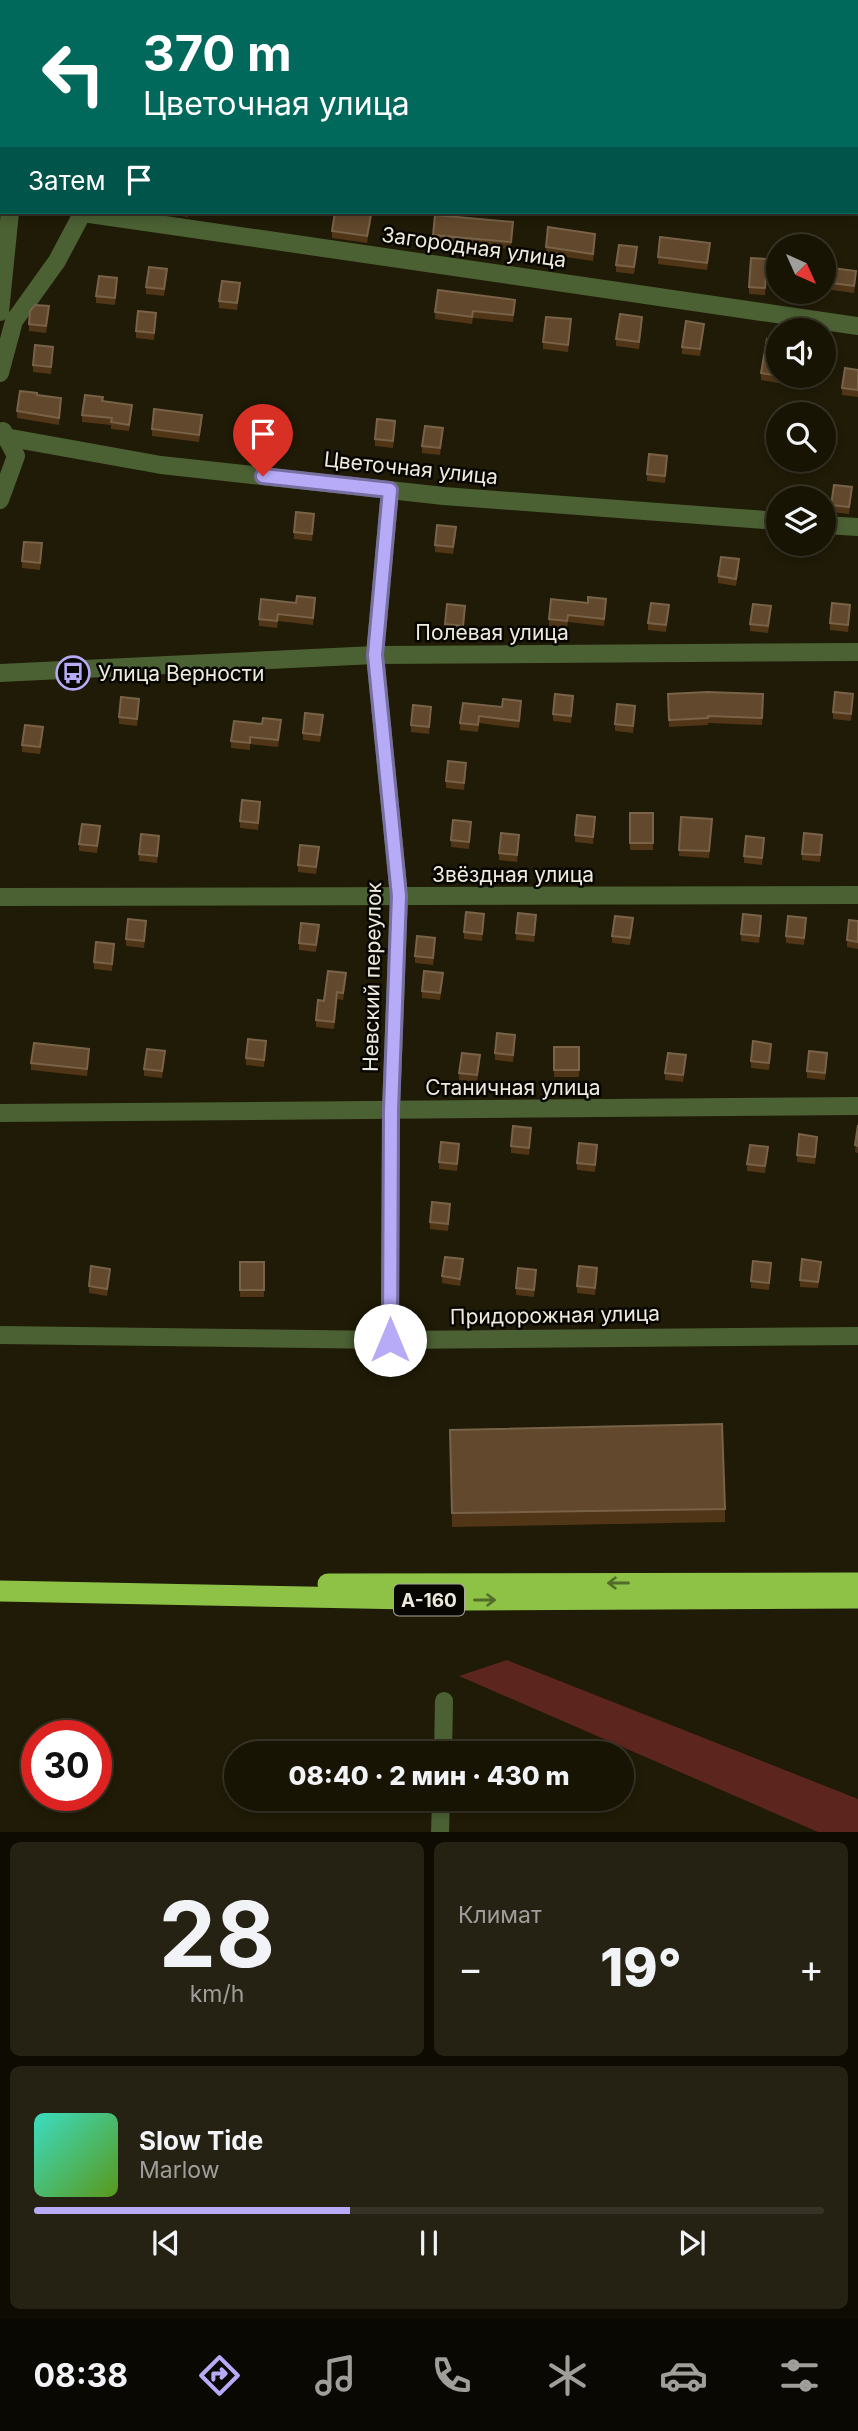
<!DOCTYPE html>
<html lang="ru">
<meta charset="utf-8">
<style>
:root{--surface:#181404;--page:#252113;--text:#f1f3f6;--muted:#9f9e9a;--line:#363326;--accent:#b7abf8}
body{margin:0;font-family:Inter,sans-serif;background:var(--page);color:var(--text);height:100vh;display:flex;flex-direction:column;font-size:26px;white-space:nowrap}
*{box-sizing:border-box;margin:0}
p{font-size:23px;color:var(--muted)}
.icon{flex:none;width:38px;height:38px;fill:none;stroke:currentColor;stroke-width:2;stroke-linecap:round;stroke-linejoin:round}
.map{position:relative;height:1832px;overflow:hidden}
.sheet{display:flex;flex-direction:column;gap:10px;padding:10px;background:#0d0b02;flex:1}
.sheet>*{flex:none}
.banner{position:absolute;left:0px;top:0px;width:859px;height:214px;box-shadow:0 4px 10px #0003,0 0 0 2px var(--line);background:#00695c;color:#fff;overflow:hidden}
.needle{width:46px;rotate:135deg}
.tools{position:absolute;left:766px;top:234px;display:grid;gap:14px}
.tools a{display:grid;place-items:center;width:70px;height:70px;border-radius:50%;background:var(--surface);box-shadow:0 4px 10px #0003,0 0 0 2px var(--line);font-size:35px}
.speed{position:absolute;left:21px;top:1720px;display:flex;gap:14px;font-size:35px;font-weight:700;text-align:center}
.speed>*{display:grid;place-content:center;width:91px;height:91px;border-radius:50%;background:var(--surface);box-shadow:0 4px 10px #0003,0 0 0 2px var(--line);line-height:1}
.speed .limit{border:10px solid #d22;background:#fff;color:#111}
.pin{position:absolute;display:grid;place-items:center;width:60px;height:60px;color:#fff;margin:-72px -30px;border-radius:50% 50% 50% 0;rotate:-45deg;box-shadow:0 0 7px #0007}
.pin .icon{rotate:45deg}
.me{position:absolute;width:77px;margin:-38px;rotate:0deg;stroke-linejoin:round;filter:drop-shadow(0 0 5px #0008)}
.turn{display:flex;align-items:center;gap:24px;height:147px;padding:0 28px;font-size:32px}
.turn .icon{width:91px;height:91px;stroke-width:2.5}
.turn b{display:block;font-size:49px;line-height:60px}
.then{display:flex;align-items:center;height:66px;padding:0 28px;background:#0003;gap:14px;font-size:26px}
.big{font-size:52px;font-weight:800;line-height:1.1}
.sheet .widget{flex:1;display:flex;flex-direction:column;justify-content:center;gap:10px;min-width:0;padding:0 24px;border-radius:10px;background:var(--page)}
.sheet .dial{align-items:center;gap:0}
.dial b{font-size:91px;line-height:1}
.song{display:flex;align-items:center;gap:21px}
.cover{width:84px;height:84px;border-radius:10px;background:linear-gradient(135deg,hsl(170 70% 55%),hsl(90 70% 35%))}
.played{height:7px;border-radius:4px;background:linear-gradient(90deg,var(--accent) 40%,var(--line) 40%)}
.keys{display:flex;justify-content:space-around;direction:ltr}
.heat{display:flex;justify-content:space-between;align-items:center;font-size:38px;direction:ltr}
.sheet .tiles{flex:1;display:grid;gap:10px;grid-template-columns:1fr 1fr}
.widget:last-child{grid-column:span 2}
.trip{position:absolute;left:224px;top:1741px;width:410px;height:70px;border-radius:35px;background:var(--surface);box-shadow:0 4px 10px #0003,0 0 0 2px var(--line);font-weight:800;line-height:70px;text-align:center}
.tab-bar{display:flex;height:112px;justify-content:space-around;align-items:center;background:#0a0802;color:var(--muted)}
.tab-bar .icon{width:49px;height:49px}
.tab-bar .current{color:var(--accent)}
.tab-bar b{font-size:32px;color:var(--text)}
.map>svg:first-child{display:block}
.green{fill:#5c251d}
.lines{fill:none;stroke-linecap:round;stroke-linejoin:round}
.minor{stroke:#4b6033;stroke-width:18}
.highway{stroke:#8dc247;stroke-width:21}
.wall{fill:#513517}
.building{fill:#62482c;stroke:#786248;stroke-width:2}
.oneway{stroke:#516d28}
.route-casing{stroke:#776fa1;stroke-width:18}
.route{stroke:#b7abf8;stroke-width:12}
.labels{text-anchor:middle;dominant-baseline:central;stroke-width:5;stroke-linejoin:round;paint-order:stroke}
.shield{fill:#070601;stroke:#a9a69c;stroke-width:2}
.shield-label{font-size:19px;font-weight:bold;fill:#eeebde}
.street-label{font-size:21px;fill:#eeebde;stroke:#070601}
.poi-label{font-size:21px;fill:#eeebde;stroke:#070601;text-anchor:start}
</style>
<div class="map">
<svg width="858" height="1833" viewBox="0 0 858 1833">
<rect width="100%" height="100%" fill="#201b06"/>
<!-- green -->
<polygon class="green" points="507,1660 858,1799 858,1832 818,1832 459,1676"/>
<g class="lines">
<!-- minor -->
<g class="minor">
<polyline points="32,2 32,0"/>
<polyline points="153,2 153,0"/>
<polyline points="83,213 858,326"/>
<polyline points="0,312 10,212"/>
<polyline points="0,373 14,321 57,261 83,212"/>
<polyline points="0,436 161,465 444,496 779,521"/>
<polyline points="0,500 16,456 3,431"/>
<polyline points="824,525 858,527"/>
<polyline points="0,673 375,655 858,652"/>
<polyline points="0,897 858,895"/>
<polyline points="0,1113 858,1106"/>
<polyline points="0,1335 390,1340 858,1336"/>
<polyline points="390,1340 391,1110 399,896 375,655 390,490"/>
<polyline points="443,1754 444,1701"/>
<polyline points="440,1833 441,1799"/>
</g>
<!-- highway -->
<g class="highway">
<polyline points="328,1584 858,1583"/>
<polyline points="0,1591 463,1600 858,1598"/>
</g>
</g>
<!-- wall -->
<g class="wall">
<polygon points="170,212 189,212 188,217 170,214"/>
<polygon points="371,222 367,243 332,238 332,231"/>
<polygon points="513,229 511,249 433,242 433,235"/>
<polygon points="595,241 593,261 546,254 546,247"/>
<polygon points="710,250 707,270 658,264 658,257"/>
<polygon points="637,254 634,274 616,272 616,265"/>
<polygon points="767,266 765,295 749,294 749,287"/>
<polygon points="824,267 856,278 854,293 824,289"/>
<polygon points="167,276 164,296 146,294 146,287"/>
<polygon points="117,285 115,305 96,303 96,296"/>
<polygon points="240,290 237,310 219,308 219,301"/>
<polygon points="515,307 513,322 473,318 472,324 435,319 435,312"/>
<polygon points="49,313 46,333 29,331 29,324"/>
<polygon points="156,320 154,340 136,338 136,331"/>
<polygon points="642,324 639,349 616,346 616,339"/>
<polygon points="571,326 568,352 543,349 543,342"/>
<polygon points="704,331 700,356 682,354 682,347"/>
<polygon points="53,354 51,374 33,372 33,365"/>
<polygon points="858,370 858,397 842,395 842,388"/>
<polygon points="761,373 779,376 787,376 785,384 761,380"/>
<polygon points="37,395 61,405 59,425 17,418 17,411"/>
<polygon points="103,401 132,412 129,431 111,429 111,425 82,422 82,415"/>
<polygon points="202,422 199,442 152,436 152,429"/>
<polygon points="395,428 393,448 375,446 375,439"/>
<polygon points="443,435 440,455 422,453 422,446"/>
<polygon points="667,463 665,483 647,481 647,474"/>
<polygon points="852,494 849,514 831,512 831,505"/>
<polygon points="314,521 312,541 294,539 294,532"/>
<polygon points="456,534 453,554 435,552 435,545"/>
<polygon points="42,550 40,570 22,568 22,561"/>
<polygon points="739,566 736,586 718,583 718,576"/>
<polygon points="315,605 313,625 278,621 277,628 259,626 259,619"/>
<polygon points="606,606 604,626 568,622 567,628 549,626 549,619"/>
<polygon points="669,612 666,632 648,630 648,623"/>
<polygon points="850,612 848,632 830,630 830,623"/>
<polygon points="465,613 463,633 445,631 445,624"/>
<polygon points="771,613 768,633 750,631 750,624"/>
<polygon points="668,694 763,694 762,725 708,723 708,725 669,727"/>
<polygon points="853,701 851,721 833,719 833,712"/>
<polygon points="573,703 571,723 553,721 553,714"/>
<polygon points="139,706 137,726 119,724 119,717"/>
<polygon points="502,707 521,708 519,728 479,723 478,732 460,730 460,723"/>
<polygon points="635,713 633,733 615,731 615,724"/>
<polygon points="431,714 429,734 411,732 411,725"/>
<polygon points="323,722 320,742 303,740 303,733"/>
<polygon points="281,727 278,747 250,744 250,750 231,748 231,741"/>
<polygon points="43,734 40,754 22,752 22,745"/>
<polygon points="466,770 464,790 446,788 446,781"/>
<polygon points="260,809 258,830 240,828 240,821"/>
<rect x="630" y="813" width="23" height="37"/>
<polygon points="595,824 593,844 575,842 575,835"/>
<polygon points="712,826 709,858 679,856 679,850"/>
<polygon points="471,829 469,849 451,847 451,840"/>
<polygon points="100,833 97,853 79,851 79,844"/>
<polygon points="519,842 517,862 499,860 499,853"/>
<polygon points="822,842 820,862 802,860 802,854"/>
<polygon points="159,843 157,863 139,861 139,854"/>
<polygon points="764,845 762,865 744,863 744,856"/>
<polygon points="319,854 316,874 298,872 298,865"/>
<polygon points="484,921 482,941 464,939 464,932"/>
<polygon points="858,921 858,949 847,947 847,940"/>
<polygon points="536,922 534,942 516,940 516,933"/>
<polygon points="761,923 759,943 741,941 741,934"/>
<polygon points="633,925 630,945 612,943 612,936"/>
<polygon points="806,925 804,945 786,943 786,936"/>
<polygon points="146,928 144,948 126,946 126,939"/>
<polygon points="319,932 316,952 299,950 299,943"/>
<polygon points="435,945 433,965 415,963 415,956"/>
<polygon points="114,951 112,971 94,969 94,962"/>
<polygon points="346,980 343,1000 337,999 334,1029 316,1027 316,1020 324,1001"/>
<polygon points="443,980 440,1000 422,998 422,991"/>
<polygon points="515,1042 513,1062 495,1060 495,1053"/>
<polygon points="266,1047 264,1067 246,1065 246,1058"/>
<rect x="554" y="1047" width="25" height="30"/>
<polygon points="771,1051 769,1070 751,1068 751,1061"/>
<polygon points="89,1056 87,1076 31,1070 31,1063"/>
<polygon points="165,1058 162,1078 144,1076 144,1069"/>
<polygon points="827,1060 825,1080 807,1078 807,1071"/>
<polygon points="480,1062 477,1082 459,1080 459,1073"/>
<polygon points="686,1062 683,1082 665,1080 665,1073"/>
<polygon points="858,1125 858,1153 855,1152"/>
<polygon points="531,1135 529,1155 511,1153 511,1146"/>
<polygon points="817,1144 815,1164 797,1162 797,1155"/>
<polygon points="459,1151 457,1171 439,1169 439,1162"/>
<polygon points="597,1152 595,1172 577,1170 577,1163"/>
<polygon points="768,1154 765,1173 747,1171 747,1164"/>
<polygon points="450,1211 448,1231 430,1229 430,1222"/>
<rect x="240" y="1262" width="24" height="35"/>
<polygon points="463,1266 460,1286 442,1283 442,1276"/>
<polygon points="821,1269 818,1288 800,1287 800,1280"/>
<polygon points="771,1270 769,1290 751,1288 751,1281"/>
<polygon points="597,1275 595,1295 577,1293 577,1286"/>
<polygon points="110,1276 107,1296 89,1293 89,1286"/>
<polygon points="536,1277 534,1297 516,1295 516,1288"/>
<polygon points="450,1430 725,1509 725,1522 452,1527"/>
</g>
<!-- building -->
<g class="building">
<polygon points="264,0 286,0 285,2 264,2"/>
<polygon points="335,212 350,212 371,215 367,236 332,231"/>
<polygon points="435,215 513,222 511,242 433,235"/>
<polygon points="548,227 595,234 593,254 546,247"/>
<polygon points="660,237 710,243 707,263 658,257"/>
<polygon points="619,245 637,247 634,267 616,265"/>
<polygon points="751,258 767,259 765,288 749,287"/>
<polygon points="149,267 167,269 164,289 146,287"/>
<polygon points="824,267 856,271 854,286 824,282"/>
<polygon points="99,276 117,278 115,298 96,296"/>
<polygon points="222,281 240,283 237,303 219,301"/>
<polygon points="438,290 515,300 513,315 473,311 472,317 435,312"/>
<polygon points="35,305 49,306 46,326 29,324 30,311"/>
<polygon points="138,311 156,313 154,333 136,331"/>
<polygon points="620,314 642,317 639,342 616,339"/>
<polygon points="546,317 571,319 568,345 543,342"/>
<polygon points="686,321 704,324 700,349 682,347"/>
<polygon points="767,339 779,341 779,376 786,376 785,377 761,373"/>
<polygon points="35,345 53,347 51,367 33,365"/>
<polygon points="845,368 858,370 858,390 842,388"/>
<polygon points="20,391 37,393 37,395 61,398 59,418 17,411"/>
<polygon points="85,395 103,397 102,401 132,405 129,425 111,422 112,418 82,415"/>
<polygon points="154,409 202,415 199,435 152,429"/>
<polygon points="377,419 395,421 393,441 375,439"/>
<polygon points="425,426 443,428 440,448 422,446"/>
<polygon points="649,454 667,456 665,476 647,474"/>
<polygon points="834,485 852,487 849,507 831,505"/>
<polygon points="296,512 314,514 312,534 294,532"/>
<polygon points="437,525 456,527 453,547 435,545"/>
<polygon points="24,542 42,543 40,563 22,561"/>
<polygon points="721,557 739,559 736,579 718,576"/>
<polygon points="297,596 315,598 313,618 278,614 277,621 259,619 261,599 296,603"/>
<polygon points="588,597 606,599 604,619 568,615 567,621 549,619 551,599 588,603"/>
<polygon points="651,603 669,605 666,625 648,623"/>
<polygon points="832,603 850,605 848,625 830,623"/>
<polygon points="447,604 465,606 463,626 445,624"/>
<polygon points="753,604 771,606 768,626 750,624"/>
<polygon points="707,692 763,694 762,718 708,716 708,718 669,720 668,694"/>
<polygon points="835,692 853,694 851,714 833,712"/>
<polygon points="555,694 573,696 571,716 553,714"/>
<polygon points="121,697 139,699 137,719 119,717"/>
<polygon points="503,699 521,701 519,721 479,716 478,725 460,723 463,703 502,707"/>
<polygon points="617,704 635,706 633,726 615,724"/>
<polygon points="413,705 431,707 429,727 411,725"/>
<polygon points="305,713 323,715 320,735 303,733"/>
<polygon points="263,718 281,720 278,740 250,737 250,743 231,741 234,721 262,724"/>
<polygon points="25,725 43,727 40,747 22,745"/>
<polygon points="448,761 466,763 464,783 446,781"/>
<polygon points="242,800 260,802 258,823 240,821"/>
<rect x="630" y="813" width="23" height="30"/>
<polygon points="577,815 595,817 593,837 575,835"/>
<polygon points="681,817 712,819 709,851 679,850"/>
<polygon points="453,820 471,822 469,842 451,840"/>
<polygon points="82,824 100,826 97,846 79,844"/>
<polygon points="501,833 519,835 517,855 499,853"/>
<polygon points="804,833 822,835 820,855 802,854"/>
<polygon points="141,834 159,836 157,856 139,854"/>
<polygon points="746,836 764,838 762,858 744,856"/>
<polygon points="300,845 319,847 316,867 298,865"/>
<polygon points="466,912 484,914 482,934 464,932"/>
<polygon points="518,913 536,915 534,935 516,933"/>
<polygon points="743,914 761,916 759,936 741,934"/>
<polygon points="615,916 633,918 630,938 612,936"/>
<polygon points="788,916 806,918 804,938 786,936"/>
<polygon points="128,919 146,921 144,941 126,939"/>
<polygon points="849,920 858,921 858,942 847,940"/>
<polygon points="301,923 319,925 316,945 299,943"/>
<polygon points="417,936 435,938 433,958 415,956"/>
<polygon points="96,942 114,944 112,964 94,962"/>
<polygon points="328,971 346,973 343,993 337,992 334,1022 316,1020 318,1000 324,1001"/>
<polygon points="424,971 443,973 440,993 422,991"/>
<polygon points="497,1033 515,1035 513,1055 495,1053"/>
<polygon points="248,1039 266,1041 264,1060 246,1058"/>
<polygon points="753,1041 771,1044 769,1063 751,1061"/>
<polygon points="34,1043 89,1049 87,1069 31,1063"/>
<rect x="554" y="1047" width="25" height="23"/>
<polygon points="147,1049 165,1051 162,1071 144,1069"/>
<polygon points="809,1051 827,1053 825,1073 807,1071"/>
<polygon points="462,1053 480,1055 477,1075 459,1073"/>
<polygon points="668,1053 686,1055 683,1075 665,1073"/>
<polygon points="858,1125 858,1146 855,1145"/>
<polygon points="513,1126 531,1128 529,1148 511,1146"/>
<polygon points="799,1134 817,1137 815,1157 797,1155"/>
<polygon points="441,1142 459,1144 457,1164 439,1162"/>
<polygon points="579,1143 597,1145 595,1165 577,1163"/>
<polygon points="750,1145 768,1147 765,1166 747,1164"/>
<polygon points="432,1202 450,1204 448,1224 430,1222"/>
<polygon points="445,1257 463,1259 460,1279 442,1276"/>
<polygon points="802,1259 821,1262 818,1282 800,1280"/>
<polygon points="753,1261 771,1263 769,1283 751,1281"/>
<rect x="240" y="1262" width="24" height="28"/>
<polygon points="91,1266 110,1269 107,1289 89,1286"/>
<polygon points="579,1266 597,1268 595,1288 577,1286"/>
<polygon points="518,1268 536,1270 534,1290 516,1288"/>
<polygon points="722,1424 725,1509 452,1513 450,1430"/>
</g>
<!-- one-way arrows -->
<defs><path id="oneway-shaft" d="M-6 0H5M1.5-3L5.5 0L1.5 3" fill="none" stroke-width="1.6" stroke-linecap="round" stroke-linejoin="round" transform="scale(1.75)"/></defs>
<g class="oneway">
<use href="#oneway-shaft" transform="translate(618 1583) rotate(180)"/>
<use href="#oneway-shaft" transform="translate(485 1600)"/>
</g>
<g class="lines">
<defs>
<polyline id="route" points="263,476 390,490 375,655 399,896 391,1110 390,1340"/>
</defs>
<!-- route casing -->
<use href="#route" class="route-casing"/>
<!-- route -->
<use href="#route" class="route"/>
</g>
<!-- icons -->
<defs>
<symbol id="bus-ring" viewBox="-11 -11 22 22"><circle r="9.5" fill="#070601" stroke="#b7abf8" stroke-width="1.5"/><path d="M-5-6H5V4H4V6H2V4H-2V6H-4V4H-5ZM-3.5-4V0h7V-4ZM-3.5 1.2v1.5H-2V1.2ZM2 1.2v1.5H3.5V1.2Z" fill="#b7abf8"/></symbol>
</defs>
<g fill-rule="evenodd">
<use href="#bus-ring" x="54" y="654" width="38" height="38"/>
</g>
<g class="labels">
<!-- shield labels -->
<rect class="shield" x="394" y="1584.5" width="70" height="31" rx="5"/>
<g class="shield-label">
<text x="429" y="1600">А-160</text>
</g>
<!-- street labels -->
<g class="street-label">
<text transform="translate(474 247) rotate(8)">Загородная улица</text>
<text transform="translate(411 468) rotate(6)">Цветочная улица</text>
<text x="492" y="632">Полевая улица</text>
<text x="513" y="874">Звёздная улица</text>
<text transform="translate(372 977) rotate(-89)">Невский переулок</text>
<text x="513" y="1087">Станичная улица</text>
<text transform="translate(555 1315) rotate(-1)">Придорожная улица</text>
</g>
<!-- poi labels -->
<g class="poi-label">
<text x="98" y="673">Улица Верности</text>
</g>
</g>
</svg>
<div class="tools">
<a><svg class="needle" viewBox="-14 -14 28 28"><path d="M0-13l5 13h-10z" fill="#e53935"/><path d="M0 13l5-13h-10z" fill="#9f9e9a"/></svg></a>
<a><svg class="icon" aria-label="sound" viewBox="0 0 24 24"><path d="M4 9h4l5-4v14l-5-4H4zM17 9q2 3 0 6"/></svg></a>
<a><svg class="icon" aria-label="search" viewBox="0 0 24 24"><circle cx="10" cy="10" r="6"/><path d="M15 15l6 6"/></svg></a>
<a><svg class="icon" aria-label="layers" viewBox="0 0 24 24"><path d="M12 4l9 5-9 5-9-5zM3 14l9 5 9-5"/></svg></a>
</div>
<div class="speed"><div class="limit">30</div></div>
<div class="pin" style="left:263px;top:476px;background:#d93025"><svg class="icon" aria-label="arrive" viewBox="0 0 24 24"><path d="M6 21V4h12l-3 4 3 4H6"/></svg></div>
<svg class="me" style="left:390px;top:1340px" viewBox="-20 -20 40 40"><circle r="19" fill="#fff"/><path d="M0-13L10 11 0 6-10 11z" fill="#b7abf8"/></svg>
<div class="trip">08:40 · 2 мин · 430 m</div>
<div class="banner">
<div class="turn"><svg class="icon" aria-label="left" viewBox="0 0 24 24"><path d="M17 20v-9H6M10 6l-5 5 5 5"/></svg><div><b>370 m</b>Цветочная улица</div></div>
<div class="then">Затем<svg class="icon" aria-label="arrive" viewBox="0 0 24 24"><path d="M6 21V4h12l-3 4 3 4H6"/></svg></div>
</div>
</div>
<section class="sheet">
<div class="tiles">
<div class="widget dial"><b>28</b><p>km/h</p></div>
<div class="widget"><p>Климат</p>
<div class="heat"><a>−</a><b class="big">19°</b><a>+</a></div>
</div>
<div class="widget">
<div class="song"><i class="cover"></i><div><b>Slow Tide</b><p>Marlow</p></div></div>
<div class="played"></div>
<div class="keys"><svg class="icon" aria-label="previous" viewBox="0 0 24 24"><path d="M18 5L8 12l10 7zM5 5v14"/></svg><svg class="icon" aria-label="pause" viewBox="0 0 24 24"><path d="M8 5v14M16 5v14"/></svg><svg class="icon" aria-label="next" viewBox="0 0 24 24"><path d="M6 5l10 7-10 7zM19 5v14"/></svg></div>
</div>
</div>
</section>
<nav class="tab-bar">
<b>08:38</b>
<svg class="icon current" aria-label="directions" viewBox="0 0 24 24"><path d="M12 3l9 9-9 9-9-9zM9 14v-3h6M13 9l2 2-2 2"/></svg>
<svg class="icon" aria-label="music" viewBox="0 0 24 24"><path d="M9 18V5l10-2v13"/><circle cx="6" cy="18" r="3"/><circle cx="16" cy="16" r="3"/></svg>
<svg class="icon" aria-label="phone" viewBox="0 0 24 24"><path d="M5 4h4l2 5-3 2q2 4 5 5l2-3 5 2v4C11 20 4 13 5 4z"/></svg>
<svg class="icon" aria-label="climate" viewBox="0 0 24 24"><path d="M12 3v18M4 7l16 10M4 17L20 7"/></svg>
<svg class="icon" aria-label="car" viewBox="0 0 24 24"><path d="M5 17H2v-5l4-1 3-4h7l3 4 3 1v5h-3M9 17h6M6 11h13"/><circle cx="7" cy="17" r="2"/><circle cx="17" cy="17" r="2"/></svg>
<svg class="icon" aria-label="filters" viewBox="0 0 24 24"><path d="M4 7h16M4 17h16"/><circle cx="9" cy="7" r="2"/><circle cx="15" cy="17" r="2"/></svg>
</nav>
